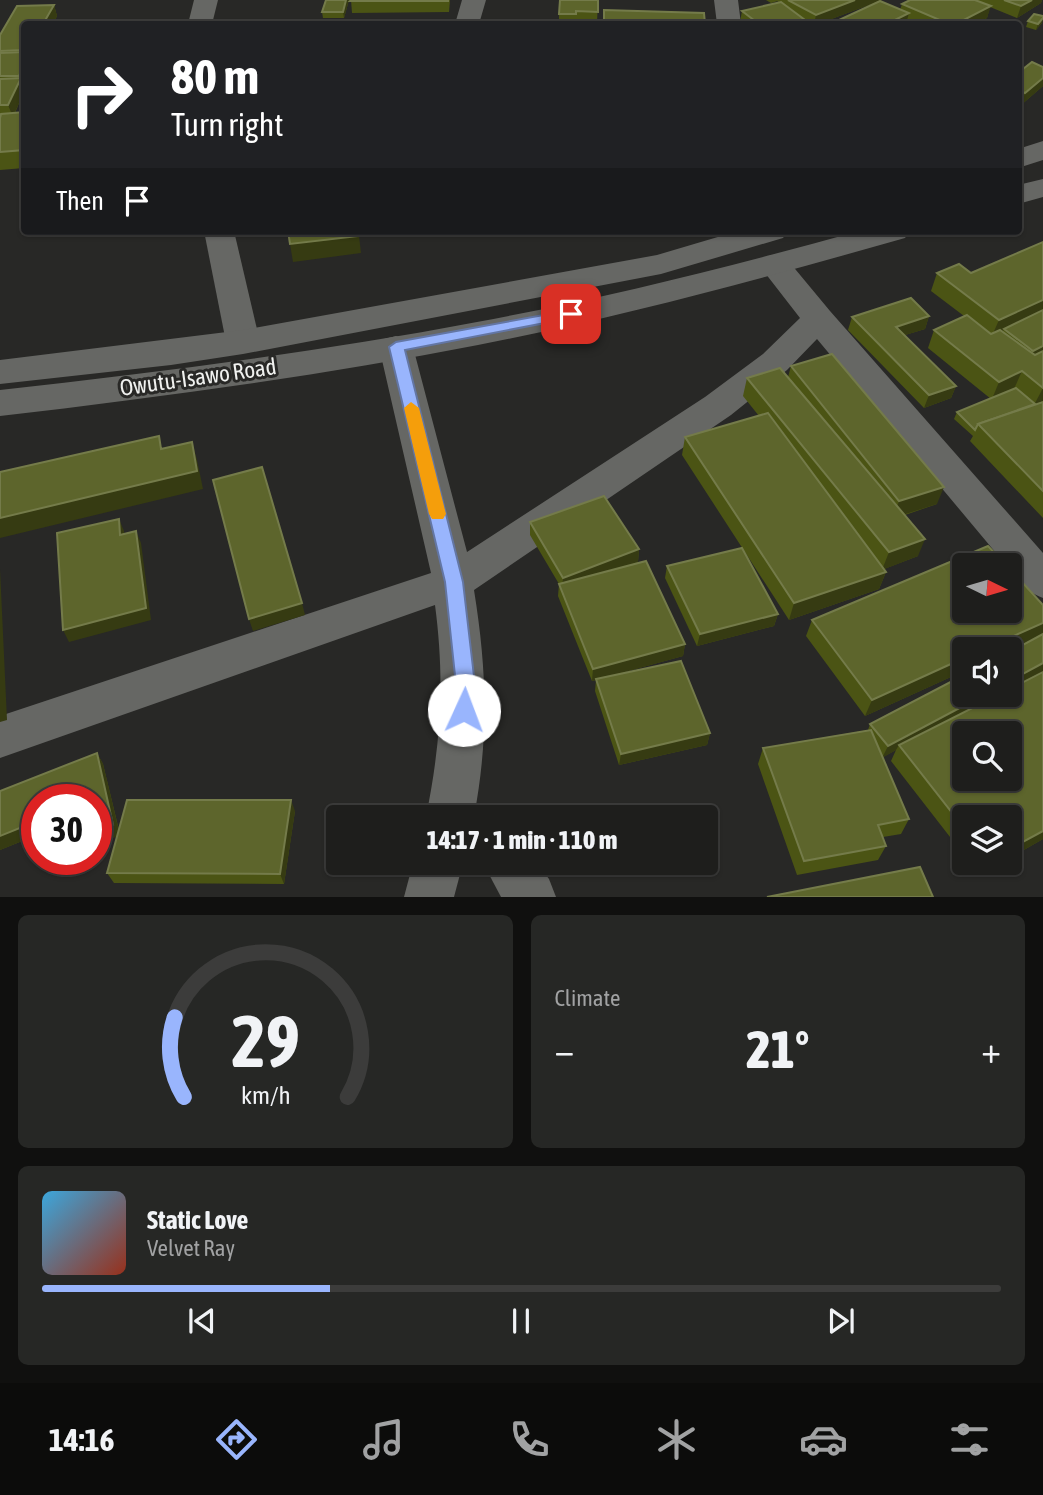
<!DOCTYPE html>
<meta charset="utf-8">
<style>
:root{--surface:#1e1e1c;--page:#262725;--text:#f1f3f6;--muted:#a1a2a3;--line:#3c3c3b;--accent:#99b5fd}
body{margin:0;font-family:"Asap Condensed",sans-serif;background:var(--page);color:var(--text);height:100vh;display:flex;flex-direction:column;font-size:26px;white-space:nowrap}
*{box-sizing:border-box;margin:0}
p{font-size:23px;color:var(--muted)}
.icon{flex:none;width:38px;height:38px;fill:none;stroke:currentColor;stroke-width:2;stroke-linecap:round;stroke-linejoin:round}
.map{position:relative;height:897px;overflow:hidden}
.sheet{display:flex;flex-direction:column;gap:18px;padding:18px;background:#10100f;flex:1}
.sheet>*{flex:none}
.hud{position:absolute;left:21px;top:21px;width:1001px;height:214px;border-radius:7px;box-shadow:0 2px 5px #0004,0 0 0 2px var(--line);background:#202124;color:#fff;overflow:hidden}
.needle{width:46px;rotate:95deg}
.tools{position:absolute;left:952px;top:553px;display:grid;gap:14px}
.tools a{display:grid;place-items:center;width:70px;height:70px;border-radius:7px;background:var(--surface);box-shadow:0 2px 5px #0004,0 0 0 2px var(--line);font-size:35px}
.speed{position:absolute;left:21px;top:784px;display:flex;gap:14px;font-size:35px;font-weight:700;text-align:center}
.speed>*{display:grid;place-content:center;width:91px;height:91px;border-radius:50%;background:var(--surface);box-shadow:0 2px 5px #0004,0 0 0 2px var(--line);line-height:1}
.speed .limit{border:10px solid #d22;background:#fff;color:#111}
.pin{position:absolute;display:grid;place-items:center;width:60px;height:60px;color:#fff;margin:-30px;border-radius:14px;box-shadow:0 4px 10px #0006}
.me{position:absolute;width:77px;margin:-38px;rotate:2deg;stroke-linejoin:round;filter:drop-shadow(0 0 5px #0008)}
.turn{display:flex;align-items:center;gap:24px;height:147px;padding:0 35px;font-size:32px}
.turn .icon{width:91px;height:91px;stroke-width:2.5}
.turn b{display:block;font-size:49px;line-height:60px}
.then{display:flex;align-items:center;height:66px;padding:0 35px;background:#0003;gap:14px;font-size:26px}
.big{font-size:52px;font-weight:800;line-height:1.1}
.sheet .card{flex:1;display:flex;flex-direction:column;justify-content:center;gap:10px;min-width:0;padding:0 24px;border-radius:10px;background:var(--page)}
.sheet .dial{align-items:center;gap:0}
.dial svg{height:182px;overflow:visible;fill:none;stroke:var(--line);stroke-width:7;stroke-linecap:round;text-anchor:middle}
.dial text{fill:var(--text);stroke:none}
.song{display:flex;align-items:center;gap:21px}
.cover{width:84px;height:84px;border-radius:10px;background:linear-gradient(135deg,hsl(200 70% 55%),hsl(10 70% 35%))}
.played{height:7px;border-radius:4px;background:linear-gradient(90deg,var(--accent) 30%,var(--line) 30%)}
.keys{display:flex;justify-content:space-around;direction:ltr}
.heat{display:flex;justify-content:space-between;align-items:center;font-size:38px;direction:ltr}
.sheet .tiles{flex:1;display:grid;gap:18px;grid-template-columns:1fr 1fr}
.card:last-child{grid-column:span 2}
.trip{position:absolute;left:326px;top:805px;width:392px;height:70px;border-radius:7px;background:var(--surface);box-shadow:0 2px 5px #0004,0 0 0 2px var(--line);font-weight:800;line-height:70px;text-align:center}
.dock{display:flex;height:112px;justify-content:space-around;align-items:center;background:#0c0c0b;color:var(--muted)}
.dock .icon{width:49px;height:49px}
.dock .active{color:var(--accent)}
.dock b{font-size:32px;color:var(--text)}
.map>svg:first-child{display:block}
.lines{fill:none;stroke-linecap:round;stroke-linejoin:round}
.minor{fill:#666764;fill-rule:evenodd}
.tertiary{fill:#666764;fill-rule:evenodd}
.wall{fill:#4b5414}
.shaded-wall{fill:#363b12}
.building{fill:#5d652c;stroke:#747b4a;stroke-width:2;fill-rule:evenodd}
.route{fill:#99b5fd;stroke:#6376a4;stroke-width:2}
.slow{fill:#f59e0b}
.labels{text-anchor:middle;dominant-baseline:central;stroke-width:6;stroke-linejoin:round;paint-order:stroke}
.street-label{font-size:23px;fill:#f0f1ef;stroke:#282826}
</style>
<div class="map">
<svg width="1043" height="897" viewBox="0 0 1043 897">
<rect width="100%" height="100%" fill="#282826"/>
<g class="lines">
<!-- minor -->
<g class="minor">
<polygon points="194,0 218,0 212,24 188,24"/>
<polygon points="462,0 486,0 479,24 455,24"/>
<polygon points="714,0 738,0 741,24 717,24"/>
<polygon points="204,231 234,231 260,342 255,350 243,353 231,350 226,342"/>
<path d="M 775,255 L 786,258 L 830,311 L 1043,553 L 1043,598 C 1029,593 1012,581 1010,565 L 1006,565 L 817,339 L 787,370 L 731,415 L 474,590 C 487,671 489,736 474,817 L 426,817 C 441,742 445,681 435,605 L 0,758 L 0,716 L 431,573 L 379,347 L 384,339 L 396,336 L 408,339 L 413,347 L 467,552 L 705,397 L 763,354 L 800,318 L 759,265 L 764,258 Z"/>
<polygon points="413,863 463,863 454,897 404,897"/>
<polygon points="483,863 537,863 549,879 556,897 501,897"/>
</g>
<!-- tertiary -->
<g class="tertiary">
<polygon points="1043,141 1043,160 1018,168 1018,149"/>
<polygon points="1043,179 1043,197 1018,204 1018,185"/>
<polygon points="738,231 788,231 783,238 661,274 243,354 171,365 0,384 0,360 243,330 657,255"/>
<path d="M 859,231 L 910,231 L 905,238 C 764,278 622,317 478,345 C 320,376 160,397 0,416 L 0,390 C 160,372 319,352 477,322 C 606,298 733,266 859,231 Z"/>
</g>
</g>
<!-- wall -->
<g class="wall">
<polygon points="326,0 349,0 344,18 323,18 322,12"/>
<polygon points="351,0 450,0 449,12 352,13"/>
<polygon points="598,0 597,23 575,22 575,24 559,24 559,14"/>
<polygon points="766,0 882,0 818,24 809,23 809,24 743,24 740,22 742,11 777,3 778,1 771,3"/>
<polygon points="910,0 1042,0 1041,3 1017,18 990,7 987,18 974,24 919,24 908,19 906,24 838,24 839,20 900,10 902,4"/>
<polygon points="54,5 57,16 54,22 123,20 124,24 24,24 24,83 23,86 24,91 15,113 24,112 24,168 0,170 0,51 2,51 0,51 0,35 17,6"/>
<polygon points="604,10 705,24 603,24"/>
<polygon points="1043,16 1042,23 1036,30 1026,27 1028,21"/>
<polygon points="1043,67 1043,86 1021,105 1018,104 1018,73"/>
<polygon points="1043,242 1043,518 970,441 973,436 954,419 957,412 991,399 928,348 934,330 964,316 931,291 937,273 971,273"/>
<polygon points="929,316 925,329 905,335 956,386 951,398 924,408 848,330 852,317"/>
<polygon points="791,366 937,504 905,515 918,556 884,569 886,572 879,589 789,620 682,455 685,437 759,416 743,396 747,378 788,377"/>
<polygon points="530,522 639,549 638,562 622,568 685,644 683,656 599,679 710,733 707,745 619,765 595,691 596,680 592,681 558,596 559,584 530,535"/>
<polygon points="988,546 1006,565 964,565 964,611 1010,611 1010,569 1043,605 1043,671 1010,689 1010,652 1030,641 1010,650 1010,649 964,649 964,671 865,716 806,636 812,620"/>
<polygon points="667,566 778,614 774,626 697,646 665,578"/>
<polygon points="1043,672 1043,839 1010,858 1010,817 964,817 964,855 891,761 896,750 883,757 909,819 901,834 883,837 886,846 878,860 797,875 758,764 763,748 868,730 870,724 1010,695"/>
<polygon points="97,753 103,764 119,830 295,811 284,884 114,883 107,873 117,836 96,845 96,800 37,800 37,835 0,850 0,791"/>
<polygon points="970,863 1001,863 979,875"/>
</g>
<!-- shaded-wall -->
<g class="shaded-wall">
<polygon points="346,0 349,0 344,18 343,12"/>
<polygon points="855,0 882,0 818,24 814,24 816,15"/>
<polygon points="1032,0 1042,0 1041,3 1017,18 1021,6"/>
<polygon points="54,5 57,16 53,24 43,24"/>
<polygon points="991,6 987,18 974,24 956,24"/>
<polygon points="909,13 906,24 887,24"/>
<polygon points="1043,18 1042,23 1036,30 1038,24"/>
<polygon points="24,62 24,83 23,86 24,91 13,117 8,105 20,80 19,76"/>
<polygon points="1043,78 1043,86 1021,105 1025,93"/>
<polygon points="424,231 463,231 425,236"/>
<polygon points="359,236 361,253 293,262 290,244"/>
<polygon points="1043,300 1043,314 1004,329 1002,333 991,338 999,320"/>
<polygon points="929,316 925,329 892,339 896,327"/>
<polygon points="1043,346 1043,356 1028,363 1033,351"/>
<polygon points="1022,371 1014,389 992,399 999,382"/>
<polygon points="956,386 951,398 924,408 929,395"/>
<polygon points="1043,388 1043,401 1034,405"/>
<polygon points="192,442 197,460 203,489 0,538 0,518"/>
<polygon points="944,487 937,504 893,518 899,501"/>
<polygon points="119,519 124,531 125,547 120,535"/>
<polygon points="136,531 141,543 151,620 69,642 63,630"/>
<polygon points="925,539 918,556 882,570 889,552"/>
<polygon points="639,549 638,562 562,590 563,578"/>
<polygon points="0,569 7,720 0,722"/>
<polygon points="886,572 879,589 789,620 794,603"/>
<polygon points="302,603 305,615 253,631 249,619"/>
<polygon points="778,614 774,626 697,646 700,634"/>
<polygon points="1043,623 1043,635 1010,650 1010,649 984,649"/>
<polygon points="685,644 683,656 592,681 593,669"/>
<polygon points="964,658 964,671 865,716 872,700"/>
<polygon points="1043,663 1043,671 1010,689 1010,681"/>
<polygon points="984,695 998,695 899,745 896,750 882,758 888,746"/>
<polygon points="710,733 707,745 619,765 621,754"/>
<polygon points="97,753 103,764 120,835 96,845"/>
<polygon points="291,800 295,811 284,884 280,874"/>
<polygon points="37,821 37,835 0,850 0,836"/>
<polygon points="1043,831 1043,839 1010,858 1010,849"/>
<polygon points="988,863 1001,863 979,875"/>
</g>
<!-- building -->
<g class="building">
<polygon points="326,0 346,0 343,12 322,12"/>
<polygon points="351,0 448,0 448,1 350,1"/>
<polygon points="560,0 598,0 598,12 576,11 576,14 559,14"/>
<polygon points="788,0 855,0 816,15"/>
<polygon points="910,0 975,0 991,6 956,24 949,24 902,4"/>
<polygon points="1004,0 1032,0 1021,6"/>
<polygon points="880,1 909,13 887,24 848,24 839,20"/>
<polygon points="781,2 809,23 804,24 759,24 742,11"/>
<polygon points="54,5 43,24 24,24 24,50 0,51 0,35 17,6"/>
<polygon points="604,10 704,13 705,24 604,22"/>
<polygon points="1034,14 1043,16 1043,18 1038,24 1028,21"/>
<polygon points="123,20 122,24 52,24 53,22"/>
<polygon points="24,52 24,62 19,76 0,76 0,53"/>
<polygon points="1032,62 1043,67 1043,78 1025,93 1018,90 1018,73"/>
<polygon points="21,78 8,105 0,105 0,79"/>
<polygon points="24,112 24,150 0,152 0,118 1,114"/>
<polygon points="288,231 358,231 359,236 290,244"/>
<polygon points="1043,242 1043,300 999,320 937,273 959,264 971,273"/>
<polygon points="911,298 929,316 896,327 956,386 929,395 852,317"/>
<polygon points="1043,310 1043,346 1033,351 1004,329"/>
<polygon points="967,315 991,334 1000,330 1035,355 1043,351 1043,388 1022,371 999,382 934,330"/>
<polygon points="832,354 944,487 899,501 791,366"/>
<polygon points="780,368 925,539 889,552 747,378"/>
<polygon points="1016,388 1035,404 978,424 975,430 957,412"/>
<polygon points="1043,402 1043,491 978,424"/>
<polygon points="768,413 886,572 794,603 685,437"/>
<polygon points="159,436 161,449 192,442 197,471 0,518 0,472"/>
<polygon points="262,467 302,603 249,619 213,480"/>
<polygon points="604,496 639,549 563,578 530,522"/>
<polygon points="119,519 120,535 136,531 146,608 63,630 57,533"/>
<polygon points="988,546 1006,565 964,565 964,611 1010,611 1010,569 1043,605 1043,623 984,649 964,649 964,658 872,700 812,620"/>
<polygon points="742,548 778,614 700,634 667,566"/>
<polygon points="646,561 685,644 593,669 559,584"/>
<polygon points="1043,634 1043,663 1010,681 1010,652"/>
<polygon points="681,661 710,733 621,754 596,679"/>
<path d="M 1043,672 L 1043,831 L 1010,849 L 1010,817 L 964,817 L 964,828 L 899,745 L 998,695 L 1010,695 L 1010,689 ZM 964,733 L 1010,733 L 1010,779 L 964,779 Z"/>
<polygon points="964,675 964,695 984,695 888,746 870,724"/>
<polygon points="871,730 909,819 878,825 886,846 804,861 763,748"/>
<polygon points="97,753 113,825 96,832 96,800 37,800 37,821 0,836 0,791"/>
<polygon points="127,800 291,800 280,874 107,873"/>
<polygon points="920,867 933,897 767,897"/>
</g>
<!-- route -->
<polygon class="route" points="571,310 578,314 576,317 405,350 463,582 475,685 470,716 464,719 457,716 454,710 456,685 445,582 389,347 396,342"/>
<!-- slow -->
<polygon class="slow" points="411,402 419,408 446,514 443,519 432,519 429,514 404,408"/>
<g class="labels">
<!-- street labels -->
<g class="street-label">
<text transform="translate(198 377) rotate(-8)">Owutu-Isawo Road</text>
</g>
</g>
</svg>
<div class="tools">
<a><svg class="needle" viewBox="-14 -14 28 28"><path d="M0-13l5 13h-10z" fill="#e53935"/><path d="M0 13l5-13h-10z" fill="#a1a2a3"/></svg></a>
<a><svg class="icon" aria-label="sound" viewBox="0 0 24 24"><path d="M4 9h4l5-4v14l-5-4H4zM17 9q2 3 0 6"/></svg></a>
<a><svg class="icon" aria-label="search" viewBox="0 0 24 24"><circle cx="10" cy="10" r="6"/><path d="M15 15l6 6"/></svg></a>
<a><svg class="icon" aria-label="layers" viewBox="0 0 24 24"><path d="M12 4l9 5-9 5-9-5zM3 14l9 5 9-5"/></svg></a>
</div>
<div class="speed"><div class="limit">30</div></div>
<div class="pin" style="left:571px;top:314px;background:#d93025"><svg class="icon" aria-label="arrive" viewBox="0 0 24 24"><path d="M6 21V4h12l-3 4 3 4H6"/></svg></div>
<svg class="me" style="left:464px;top:710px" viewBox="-20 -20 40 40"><circle r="19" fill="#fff"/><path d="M0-13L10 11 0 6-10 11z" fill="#99b5fd"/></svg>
<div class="trip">14:17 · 1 min · 110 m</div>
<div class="hud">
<div class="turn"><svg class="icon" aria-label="right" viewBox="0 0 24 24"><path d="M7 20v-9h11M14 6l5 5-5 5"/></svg><div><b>80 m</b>Turn right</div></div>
<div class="then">Then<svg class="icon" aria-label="arrive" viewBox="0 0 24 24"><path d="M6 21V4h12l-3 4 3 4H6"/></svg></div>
</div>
</div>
<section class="sheet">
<div class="tiles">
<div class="card dial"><svg viewBox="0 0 100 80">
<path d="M14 69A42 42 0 1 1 86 69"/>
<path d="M14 69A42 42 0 0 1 10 34" stroke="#99b5fd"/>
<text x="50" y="56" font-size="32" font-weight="700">29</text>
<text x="50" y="72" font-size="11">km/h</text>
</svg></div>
<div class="card"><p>Climate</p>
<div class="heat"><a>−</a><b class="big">21°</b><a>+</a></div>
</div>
<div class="card">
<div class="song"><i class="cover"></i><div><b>Static Love</b><p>Velvet Ray</p></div></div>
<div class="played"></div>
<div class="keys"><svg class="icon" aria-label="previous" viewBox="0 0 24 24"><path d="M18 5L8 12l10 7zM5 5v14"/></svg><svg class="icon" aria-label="pause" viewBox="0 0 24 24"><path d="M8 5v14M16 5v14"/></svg><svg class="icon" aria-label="next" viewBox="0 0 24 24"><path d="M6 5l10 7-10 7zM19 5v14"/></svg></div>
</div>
</div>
</section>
<nav class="dock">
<b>14:16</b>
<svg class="icon active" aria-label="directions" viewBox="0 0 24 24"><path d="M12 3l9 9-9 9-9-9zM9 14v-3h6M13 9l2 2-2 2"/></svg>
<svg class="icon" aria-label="music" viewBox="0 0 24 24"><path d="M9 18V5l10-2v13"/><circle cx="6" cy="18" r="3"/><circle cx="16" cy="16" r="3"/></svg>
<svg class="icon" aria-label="phone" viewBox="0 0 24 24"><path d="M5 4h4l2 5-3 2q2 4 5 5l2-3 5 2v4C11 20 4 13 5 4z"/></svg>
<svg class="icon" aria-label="climate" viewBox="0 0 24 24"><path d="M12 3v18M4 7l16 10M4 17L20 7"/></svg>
<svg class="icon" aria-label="car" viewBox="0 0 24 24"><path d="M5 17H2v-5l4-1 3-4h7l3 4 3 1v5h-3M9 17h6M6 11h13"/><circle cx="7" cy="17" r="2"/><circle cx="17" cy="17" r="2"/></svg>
<svg class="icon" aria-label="filters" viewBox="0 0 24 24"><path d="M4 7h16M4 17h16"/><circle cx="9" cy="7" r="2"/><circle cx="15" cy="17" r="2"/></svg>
</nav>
